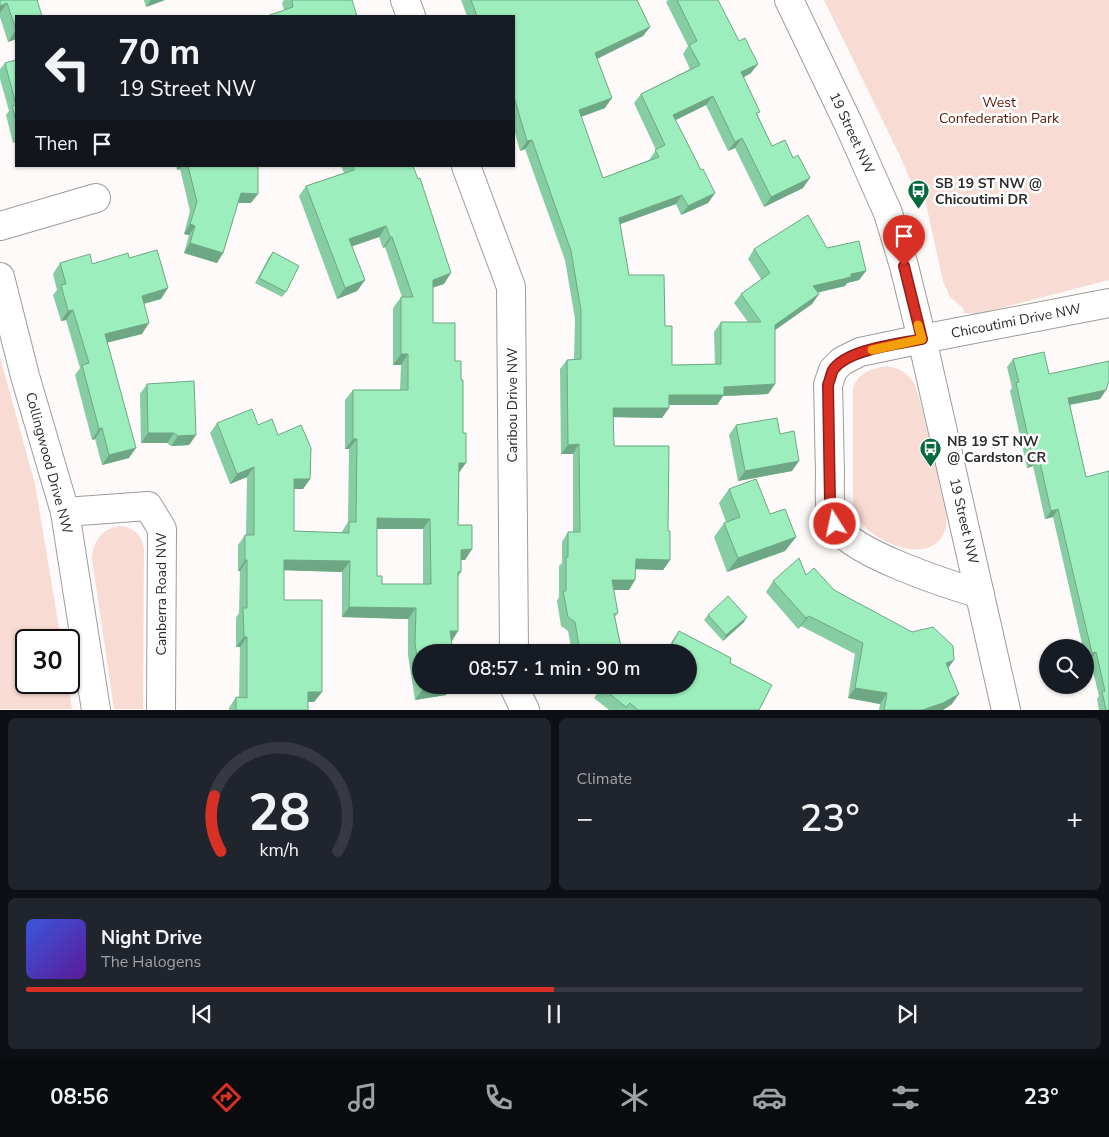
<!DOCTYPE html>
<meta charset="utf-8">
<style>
:root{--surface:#171b24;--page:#20242c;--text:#f1f3f6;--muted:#9ea1a6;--line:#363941;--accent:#d93025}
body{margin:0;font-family:"Nunito Sans",sans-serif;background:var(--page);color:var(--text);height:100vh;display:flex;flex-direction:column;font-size:19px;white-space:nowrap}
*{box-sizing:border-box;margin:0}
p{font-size:16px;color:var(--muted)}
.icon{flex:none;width:28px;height:28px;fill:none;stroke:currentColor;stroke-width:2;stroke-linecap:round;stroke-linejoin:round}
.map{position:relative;height:710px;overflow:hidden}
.panel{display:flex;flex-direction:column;gap:8px;padding:8px;background:#0d0f14;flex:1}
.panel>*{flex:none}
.guide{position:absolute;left:15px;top:15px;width:500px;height:152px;border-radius:0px;box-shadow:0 1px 4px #0004;background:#171b24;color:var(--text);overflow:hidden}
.controls{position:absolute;left:1039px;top:639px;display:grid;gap:10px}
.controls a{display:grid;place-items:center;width:55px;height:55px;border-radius:50%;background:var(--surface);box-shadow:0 1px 4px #0004;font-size:25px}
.speed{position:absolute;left:15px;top:629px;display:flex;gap:10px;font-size:25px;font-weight:700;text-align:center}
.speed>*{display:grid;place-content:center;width:65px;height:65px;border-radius:50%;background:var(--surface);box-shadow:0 1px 4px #0004;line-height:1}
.speed .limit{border:2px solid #111;border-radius:8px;background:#fff;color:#111}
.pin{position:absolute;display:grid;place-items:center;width:42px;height:42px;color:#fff;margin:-51px -21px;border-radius:50% 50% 50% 0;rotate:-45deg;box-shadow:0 0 5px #0007}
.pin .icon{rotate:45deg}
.me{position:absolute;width:55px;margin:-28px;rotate:350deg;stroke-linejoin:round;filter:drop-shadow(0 0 4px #0008)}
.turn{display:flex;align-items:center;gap:18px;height:105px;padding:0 20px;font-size:22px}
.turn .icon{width:65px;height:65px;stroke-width:2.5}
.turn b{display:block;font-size:35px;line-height:42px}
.then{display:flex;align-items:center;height:48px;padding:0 20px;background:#0003;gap:10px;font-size:19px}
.big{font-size:38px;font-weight:600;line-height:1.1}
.panel .widget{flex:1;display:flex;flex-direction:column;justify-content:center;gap:8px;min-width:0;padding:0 18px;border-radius:8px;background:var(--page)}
.panel .dial{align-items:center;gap:0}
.dial svg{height:130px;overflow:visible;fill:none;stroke:var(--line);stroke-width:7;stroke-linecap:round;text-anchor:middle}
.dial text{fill:var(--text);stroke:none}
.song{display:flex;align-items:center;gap:15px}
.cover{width:60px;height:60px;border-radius:8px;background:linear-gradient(135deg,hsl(230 70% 55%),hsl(270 70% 35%))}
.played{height:5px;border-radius:2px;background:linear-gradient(90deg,var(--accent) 50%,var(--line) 50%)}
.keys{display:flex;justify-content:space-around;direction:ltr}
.heat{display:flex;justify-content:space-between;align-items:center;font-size:28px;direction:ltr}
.panel .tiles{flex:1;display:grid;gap:8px;grid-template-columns:1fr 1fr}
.widget:last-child{grid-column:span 2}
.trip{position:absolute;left:412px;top:644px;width:285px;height:50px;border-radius:25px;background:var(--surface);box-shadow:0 1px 4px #0004;font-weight:600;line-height:50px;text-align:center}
.menu{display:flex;height:80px;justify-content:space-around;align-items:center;background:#090b0e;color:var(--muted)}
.menu .icon{width:35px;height:35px}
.menu .on{color:var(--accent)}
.menu b{font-size:22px;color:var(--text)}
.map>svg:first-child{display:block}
.green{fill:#f8dbd3}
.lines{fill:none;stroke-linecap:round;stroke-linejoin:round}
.minor-casing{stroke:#9e9b9a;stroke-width:30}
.minor{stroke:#fff;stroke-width:28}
.wall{fill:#87cda3;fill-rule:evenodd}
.shaded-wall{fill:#6ea784}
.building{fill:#9deebd;stroke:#6ea784;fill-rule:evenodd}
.route-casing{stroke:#8d1f18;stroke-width:12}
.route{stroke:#d93025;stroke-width:9}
.slow{stroke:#f59e0b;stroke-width:9}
.labels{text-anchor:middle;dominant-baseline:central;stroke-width:5;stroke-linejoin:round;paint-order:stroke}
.park-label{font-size:14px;fill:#5d1504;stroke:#fff}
.street-label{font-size:14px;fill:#2d2b2b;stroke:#fff}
.poi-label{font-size:14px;font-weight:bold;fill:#2d2b2b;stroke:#fff;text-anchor:start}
</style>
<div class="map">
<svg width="1109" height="710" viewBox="0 0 1109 710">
<rect width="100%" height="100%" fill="#fdfaf9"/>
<!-- green -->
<g class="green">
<polygon points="824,0 1109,0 1109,280 977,314 964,313 963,308 950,297 943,281 925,199 919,200 899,154"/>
<polygon points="0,357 35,484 61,640 26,640 26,682 68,683 72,709 0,709"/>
<path d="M 886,366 C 900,368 908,373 915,385 C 926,420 934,457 941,493 C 944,503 948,517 946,527 C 941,549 919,553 900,547 C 881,541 862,529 853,511 L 853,387 C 860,372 871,369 886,366 Z"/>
<path d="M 123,526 C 136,530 141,535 144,548 L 143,709 L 114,709 L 92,559 C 93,540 103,527 123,526 Z"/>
</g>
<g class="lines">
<defs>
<g id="minor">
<polyline points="405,0 411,16"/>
<polyline points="789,0 849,125 888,213 904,266 922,339 1006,710"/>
<polyline points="466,166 511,287 514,652"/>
<polyline points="0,226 96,198"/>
<polyline points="0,277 25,376 65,512 96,710"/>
<polyline points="65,512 148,506 162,529 161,710"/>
<path d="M 980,594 C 950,585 846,552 834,523 C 828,507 830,487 830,470 C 829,441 829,413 828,385 L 833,370 L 842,361 L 860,352 L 922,339 L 1109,303"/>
<polyline points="515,685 515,689 525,710"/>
</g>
</defs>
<!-- minor casing -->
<use href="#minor" class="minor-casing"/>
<!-- minor -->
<use href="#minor" class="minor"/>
</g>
<!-- wall -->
<g class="wall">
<polygon points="0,0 37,0 16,39 8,42 0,17"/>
<polygon points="144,0 165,0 146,7"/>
<polygon points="284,0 352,0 284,10 282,3"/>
<polygon points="461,0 637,0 650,27 643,36 597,58 605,108 581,117 603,178 649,160 656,150 634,103 641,94 690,69 683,54 688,46 666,2 668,0 718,0 751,73 744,77 758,116 772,146 803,188 764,207 735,148 728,151 706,105 675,120 701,170 715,193 708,203 681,215 676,204 620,224 629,275 665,326 672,365 715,365 714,332 721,322 748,322 734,303 741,294 761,279 748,259 754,249 827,248 866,271 859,280 847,283 845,286 817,293 819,294 812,304 775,330 775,384 768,394 723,396 717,405 669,405 662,418 613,417 614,446 668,531 670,560 663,570 635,569 635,580 629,590 613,590 618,613 615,617 622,652 572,652 568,631 561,626 557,601 559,597 559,566 562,563 562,542 568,532 573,532 573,454 561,454 560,369 567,360 574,360 575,319 565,260 525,149 520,151 514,129 514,16 467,16"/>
<polygon points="16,60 16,142 13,143 6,115 9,111 0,79 0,69 5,63"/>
<polygon points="176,166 258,166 251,203 238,203 223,253 217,263 184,253 189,235 184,234 190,211 180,169 177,170"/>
<path d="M 341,166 L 413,166 L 444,284 L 433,287 L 433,323 L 455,361 L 459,473 L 458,525 L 472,549 L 465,560 L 461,560 L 461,572 L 458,577 L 458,631 L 452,641 L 421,652 L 421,685 L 453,685 L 446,695 L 415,700 L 408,655 L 408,619 L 342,617 L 342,572 L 284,570 L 284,600 L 322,692 L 314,702 L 308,702 L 308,710 L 229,710 L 229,708 L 236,697 L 239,697 L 240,647 L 236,647 L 236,618 L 239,613 L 240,571 L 238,571 L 238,545 L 245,535 L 246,535 L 247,477 L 230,484 L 210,433 L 217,423 L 258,425 L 278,435 L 310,479 L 303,489 L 294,489 L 294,531 L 341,533 L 348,522 L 349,449 L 345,449 L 345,400 L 353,390 L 400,390 L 401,365 L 393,365 L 393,308 L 401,297 L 402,297 L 385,247 L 383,248 L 379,237 L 352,246 L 365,280 L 357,291 L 337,299 L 299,196 L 306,186 L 344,173 ZM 377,529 L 423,529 L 423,584 L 382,584 L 377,576 Z"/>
<polygon points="273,252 286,292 282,297 255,283 269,257"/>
<polygon points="129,258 161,299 144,304 142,334 107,342 129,458 102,465 95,439 92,440 75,375 80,368 66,320 61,321 53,295 57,290 53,274 60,263 92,264"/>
<polygon points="1013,359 1049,374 1106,390 1100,399 1070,405 1086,477 1109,710 1099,710 1097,699 1099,696 1090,660 1086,661 1085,648 1083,648 1053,517 1045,519 1033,466 1027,468 1010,391 1012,388 1007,367"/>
<polygon points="147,384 196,435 189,445 171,446 167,443 141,443 140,394"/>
<polygon points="736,425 792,471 738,481 729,435"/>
<polygon points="729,489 770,514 796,537 785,551 727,572 714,537 724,523 726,522 719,503"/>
<polygon points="806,575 834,590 948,668 952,704 943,710 879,710 880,704 848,698 855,654 801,626 798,629 766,592 773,581"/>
<polygon points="708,615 744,622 723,641 704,620"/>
<polygon points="679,631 730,663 759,710 609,710 594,698 603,685 689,685 689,652 666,652 672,641"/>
</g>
<!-- shaded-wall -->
<g class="shaded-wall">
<polygon points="151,0 165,0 146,7"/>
<polygon points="7,3 0,13 0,6"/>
<polygon points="650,27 643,36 589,63 595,53"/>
<polygon points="16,30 16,39 8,42"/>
<polygon points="758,64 751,73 735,82 741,72"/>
<polygon points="713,96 706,105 666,125 673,115"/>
<polygon points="612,98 605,108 572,120 579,110"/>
<polygon points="742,138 735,148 728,151 735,142"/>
<polygon points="532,140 525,149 520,151 527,141"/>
<polygon points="179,166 182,166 180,169 177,170"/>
<polygon points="810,178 803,188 764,207 771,197"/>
<polygon points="241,193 258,194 251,203 234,203"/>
<polygon points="715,193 708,203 681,215 688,206"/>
<polygon points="682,195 676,204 612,227 619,218"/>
<polygon points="190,224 195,226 189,235 184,234"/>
<polygon points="386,226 379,237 342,250 349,239"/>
<polygon points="390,237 392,237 385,247 383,248"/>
<polygon points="190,243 223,253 217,263 184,253"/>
<polygon points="866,271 859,280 847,283 845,286 806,295 813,286 851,274"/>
<polygon points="451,273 444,284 426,290 433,280"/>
<polygon points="365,280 357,291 337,299 345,288"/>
<polygon points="168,288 161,299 134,306 142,296"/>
<polygon points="819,294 812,304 768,335 775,325"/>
<polygon points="73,310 66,320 61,321 68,311"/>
<polygon points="149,323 142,334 98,345 105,334"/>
<polygon points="401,354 408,354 401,365 393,365"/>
<polygon points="775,384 768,394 723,396 717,405 662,405 669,395 724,387"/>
<polygon points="1106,390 1100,399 1062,406 1068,398"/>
<polygon points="613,408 669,408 662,418 607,417"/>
<polygon points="102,428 95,439 92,440 99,429"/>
<polygon points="148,433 174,433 167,443 141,443"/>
<polygon points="196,435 189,445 171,446 178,436"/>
<polygon points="353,439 357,439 349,449 345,449"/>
<polygon points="579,444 573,454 561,454 568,445"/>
<polygon points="136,448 129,458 102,465 109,455"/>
<polygon points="1039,458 1033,466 1027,468 1033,459"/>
<polygon points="799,461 792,471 738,481 745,471"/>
<polygon points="459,463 466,463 458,474"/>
<polygon points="254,467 247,477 230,484 237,474"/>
<polygon points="294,479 310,479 303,489 287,489"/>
<polygon points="1058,509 1053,517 1045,519 1051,511"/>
<polygon points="377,518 430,519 423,529 370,529"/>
<polygon points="796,537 785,551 727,572 738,558"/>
<polygon points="472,549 465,560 454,560 461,550"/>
<polygon points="636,559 670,560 663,570 629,569"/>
<polygon points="245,560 247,560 240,571 238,571"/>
<polygon points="284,560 350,561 342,572 277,570"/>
<polygon points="612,580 635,580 629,590 605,590"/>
<polygon points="349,607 416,608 408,619 342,617"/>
<polygon points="809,616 801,626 798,629 806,618"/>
<polygon points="747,617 744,622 723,641 726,635"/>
<polygon points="450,631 458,631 451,642"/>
<polygon points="244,637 247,637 240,647 236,647"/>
<polygon points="1096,652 1090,660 1086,661 1092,653"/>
<polygon points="954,660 947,670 946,663"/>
<polygon points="448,685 453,685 446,695 415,700 423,689"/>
<polygon points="855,688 887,693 880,704 848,698"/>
<polygon points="308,692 322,692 314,702 300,702"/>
<polygon points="959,694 952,704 943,710 922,710"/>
</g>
<!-- building -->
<g class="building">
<polygon points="0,0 37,0 42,16 16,16 16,30 7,3 0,6"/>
<polygon points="292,0 352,0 357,16 267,16 293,7"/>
<polygon points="471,0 637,0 650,27 595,53 612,98 579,110 603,178 659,157 655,150 665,145 641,94 700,65 689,45 697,41 677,0 718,0 739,41 745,38 758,64 741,72 760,112 756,113 772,146 785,140 793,158 798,155 810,178 771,197 742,138 735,142 713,96 673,115 701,170 703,169 715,193 688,206 682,195 619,218 629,275 664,275 665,326 672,326 672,365 721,364 721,322 761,322 741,294 770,273 754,249 808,215 827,248 859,241 866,271 851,274 851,277 813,286 819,294 775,325 775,384 724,387 724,395 669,395 669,408 613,408 614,446 669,446 668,531 670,531 670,560 636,559 635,580 612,580 618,613 614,614 622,652 580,652 575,622 568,617 563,591 566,591 566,557 568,557 568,532 580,532 579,444 568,445 567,360 581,359 581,310 571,251 532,140 527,141 514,97 514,16 477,16"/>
<polygon points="16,60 16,121 12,106 16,105 5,63"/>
<polygon points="188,166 258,166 258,194 241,193 223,253 190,243 195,226 190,224 197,202"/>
<path d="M 353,166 L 413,166 L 418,179 L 420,178 L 451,273 L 433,280 L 433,323 L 455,323 L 455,361 L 461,361 L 461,380 L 463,380 L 463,433 L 466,433 L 466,463 L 459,463 L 458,525 L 472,525 L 472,549 L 461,550 L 461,572 L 458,572 L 458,631 L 450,631 L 453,652 L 421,652 L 421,681 L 415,644 L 416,608 L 349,607 L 350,561 L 284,560 L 284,600 L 322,600 L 322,692 L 308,692 L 308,710 L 236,710 L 236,697 L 247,698 L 247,637 L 244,637 L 243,608 L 247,608 L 247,560 L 245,560 L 245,535 L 254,535 L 254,467 L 237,474 L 217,423 L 252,409 L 258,425 L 272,419 L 278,435 L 301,425 L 311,448 L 310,479 L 294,479 L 294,531 L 349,533 L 349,522 L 356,522 L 357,439 L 353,439 L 353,390 L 408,390 L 408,354 L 401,354 L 401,297 L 413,297 L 392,237 L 390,237 L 386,226 L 349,239 L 365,280 L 345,288 L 306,186 L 354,170 ZM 377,518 L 430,519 L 431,584 L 382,584 L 382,576 L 377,576 Z"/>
<polygon points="157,250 168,288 142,296 149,323 105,334 136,448 109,455 102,428 99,429 82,365 89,363 73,310 68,311 61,285 66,284 60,263 90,254 92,264 128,253 129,258"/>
<polygon points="273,252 299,266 286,292 259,278"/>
<polygon points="1044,352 1049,374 1109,361 1109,381 1106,390 1068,398 1086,477 1109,471 1109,710 1106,710 1102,691 1105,691 1096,652 1092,653 1058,509 1051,511 1039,458 1033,459 1016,383 1019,382 1013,359"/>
<polygon points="194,381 196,435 178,436 174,433 148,433 147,384"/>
<polygon points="777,418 780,434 794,431 799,461 745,471 736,425"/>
<polygon points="756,479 770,514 785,509 796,537 738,558 724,523 740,517 729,489"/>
<polygon points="799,558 806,575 814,568 834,590 912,632 933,627 953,646 954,660 946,663 959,694 943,703 922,710 884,710 887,693 855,688 863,643 809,616 806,618 773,581"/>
<polygon points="728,596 747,617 726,635 708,615"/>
<polygon points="679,631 731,658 730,663 772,685 759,710 638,710 630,703 626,707 601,687 603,685 689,685 689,652 668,652"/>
<polygon points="422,685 448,685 423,689"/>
</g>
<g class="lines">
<defs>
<path id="route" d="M 835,524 L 830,502 L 828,385 C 830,380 831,374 833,370 C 847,349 899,344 922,339 L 904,266"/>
</defs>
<!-- route casing -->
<use href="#route" class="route-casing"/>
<!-- route -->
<use href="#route" class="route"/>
<!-- slow -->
<polyline class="slow" points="872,350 922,339 918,325"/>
</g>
<!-- icons -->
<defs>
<symbol id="bus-pin" viewBox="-11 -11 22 30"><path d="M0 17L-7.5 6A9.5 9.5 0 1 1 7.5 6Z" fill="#076a3f" stroke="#fff"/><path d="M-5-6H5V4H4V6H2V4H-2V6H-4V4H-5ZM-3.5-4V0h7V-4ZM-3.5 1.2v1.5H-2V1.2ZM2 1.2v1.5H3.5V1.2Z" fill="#fff"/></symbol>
</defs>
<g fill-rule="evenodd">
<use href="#bus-pin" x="906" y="178" width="25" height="34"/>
<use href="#bus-pin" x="918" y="436" width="25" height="34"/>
</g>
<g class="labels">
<!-- park labels -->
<g class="park-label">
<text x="999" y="102">West<tspan x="999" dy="16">Confederation Park</tspan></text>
</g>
<!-- street labels -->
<g class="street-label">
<text transform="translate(852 133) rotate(65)">19 Street NW</text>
<text transform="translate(1016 321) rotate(-11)">Chicoutimi Drive NW</text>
<text transform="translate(512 405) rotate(-90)">Caribou Drive NW</text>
<text transform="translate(49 463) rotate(75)">Collingwood Drive NW</text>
<text transform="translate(964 521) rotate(77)">19 Street NW</text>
<text transform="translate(161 594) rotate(-90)">Canberra Road NW</text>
</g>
<!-- poi labels -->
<g class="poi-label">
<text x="935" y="183">SB 19 ST NW @<tspan x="935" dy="16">Chicoutimi DR</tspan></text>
<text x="947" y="441">NB 19 ST NW<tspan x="947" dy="16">@ Cardston CR</tspan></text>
</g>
</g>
</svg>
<div class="controls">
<a><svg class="icon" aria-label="search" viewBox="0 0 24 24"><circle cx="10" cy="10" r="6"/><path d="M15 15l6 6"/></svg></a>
</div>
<div class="speed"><div class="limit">30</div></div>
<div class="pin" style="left:904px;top:266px;background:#d93025"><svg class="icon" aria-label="arrive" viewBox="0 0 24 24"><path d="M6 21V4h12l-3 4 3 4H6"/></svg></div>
<svg class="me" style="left:835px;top:524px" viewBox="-20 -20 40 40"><circle r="17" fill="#d93025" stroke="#fff" stroke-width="3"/><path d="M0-11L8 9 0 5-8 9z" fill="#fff"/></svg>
<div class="trip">08:57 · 1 min · 90 m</div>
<div class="guide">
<div class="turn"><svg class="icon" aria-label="left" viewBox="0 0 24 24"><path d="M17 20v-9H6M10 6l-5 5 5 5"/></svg><div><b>70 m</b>19 Street NW</div></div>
<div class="then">Then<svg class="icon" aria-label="arrive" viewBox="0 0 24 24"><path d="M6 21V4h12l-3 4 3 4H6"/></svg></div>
</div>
</div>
<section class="panel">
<div class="tiles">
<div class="widget dial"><svg viewBox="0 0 100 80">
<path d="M14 69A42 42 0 1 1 86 69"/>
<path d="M14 69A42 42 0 0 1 10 35" stroke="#d93025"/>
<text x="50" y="56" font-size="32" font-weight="700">28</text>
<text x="50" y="72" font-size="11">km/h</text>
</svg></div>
<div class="widget"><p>Climate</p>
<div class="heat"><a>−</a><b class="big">23°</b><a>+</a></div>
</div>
<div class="widget">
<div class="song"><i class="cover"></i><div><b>Night Drive</b><p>The Halogens</p></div></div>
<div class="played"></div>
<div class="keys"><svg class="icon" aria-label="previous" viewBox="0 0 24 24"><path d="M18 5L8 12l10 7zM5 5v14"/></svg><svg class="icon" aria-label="pause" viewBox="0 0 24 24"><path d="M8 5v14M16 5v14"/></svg><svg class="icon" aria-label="next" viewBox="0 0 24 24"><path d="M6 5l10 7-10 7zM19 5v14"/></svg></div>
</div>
</div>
</section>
<nav class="menu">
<b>08:56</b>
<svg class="icon on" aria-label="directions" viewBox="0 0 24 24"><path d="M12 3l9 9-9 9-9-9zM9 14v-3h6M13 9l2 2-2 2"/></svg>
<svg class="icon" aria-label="music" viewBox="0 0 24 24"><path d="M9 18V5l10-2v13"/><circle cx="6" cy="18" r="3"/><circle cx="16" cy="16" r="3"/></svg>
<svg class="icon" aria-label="phone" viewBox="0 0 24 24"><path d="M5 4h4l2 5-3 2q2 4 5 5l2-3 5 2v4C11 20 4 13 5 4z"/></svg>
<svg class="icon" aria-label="climate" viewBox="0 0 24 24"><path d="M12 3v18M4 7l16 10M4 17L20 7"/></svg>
<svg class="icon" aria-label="car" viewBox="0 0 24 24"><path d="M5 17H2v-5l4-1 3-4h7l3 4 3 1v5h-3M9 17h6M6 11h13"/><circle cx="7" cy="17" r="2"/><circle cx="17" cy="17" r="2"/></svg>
<svg class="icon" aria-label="filters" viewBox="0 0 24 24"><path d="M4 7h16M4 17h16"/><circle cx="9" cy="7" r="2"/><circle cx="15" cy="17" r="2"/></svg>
<b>23°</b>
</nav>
